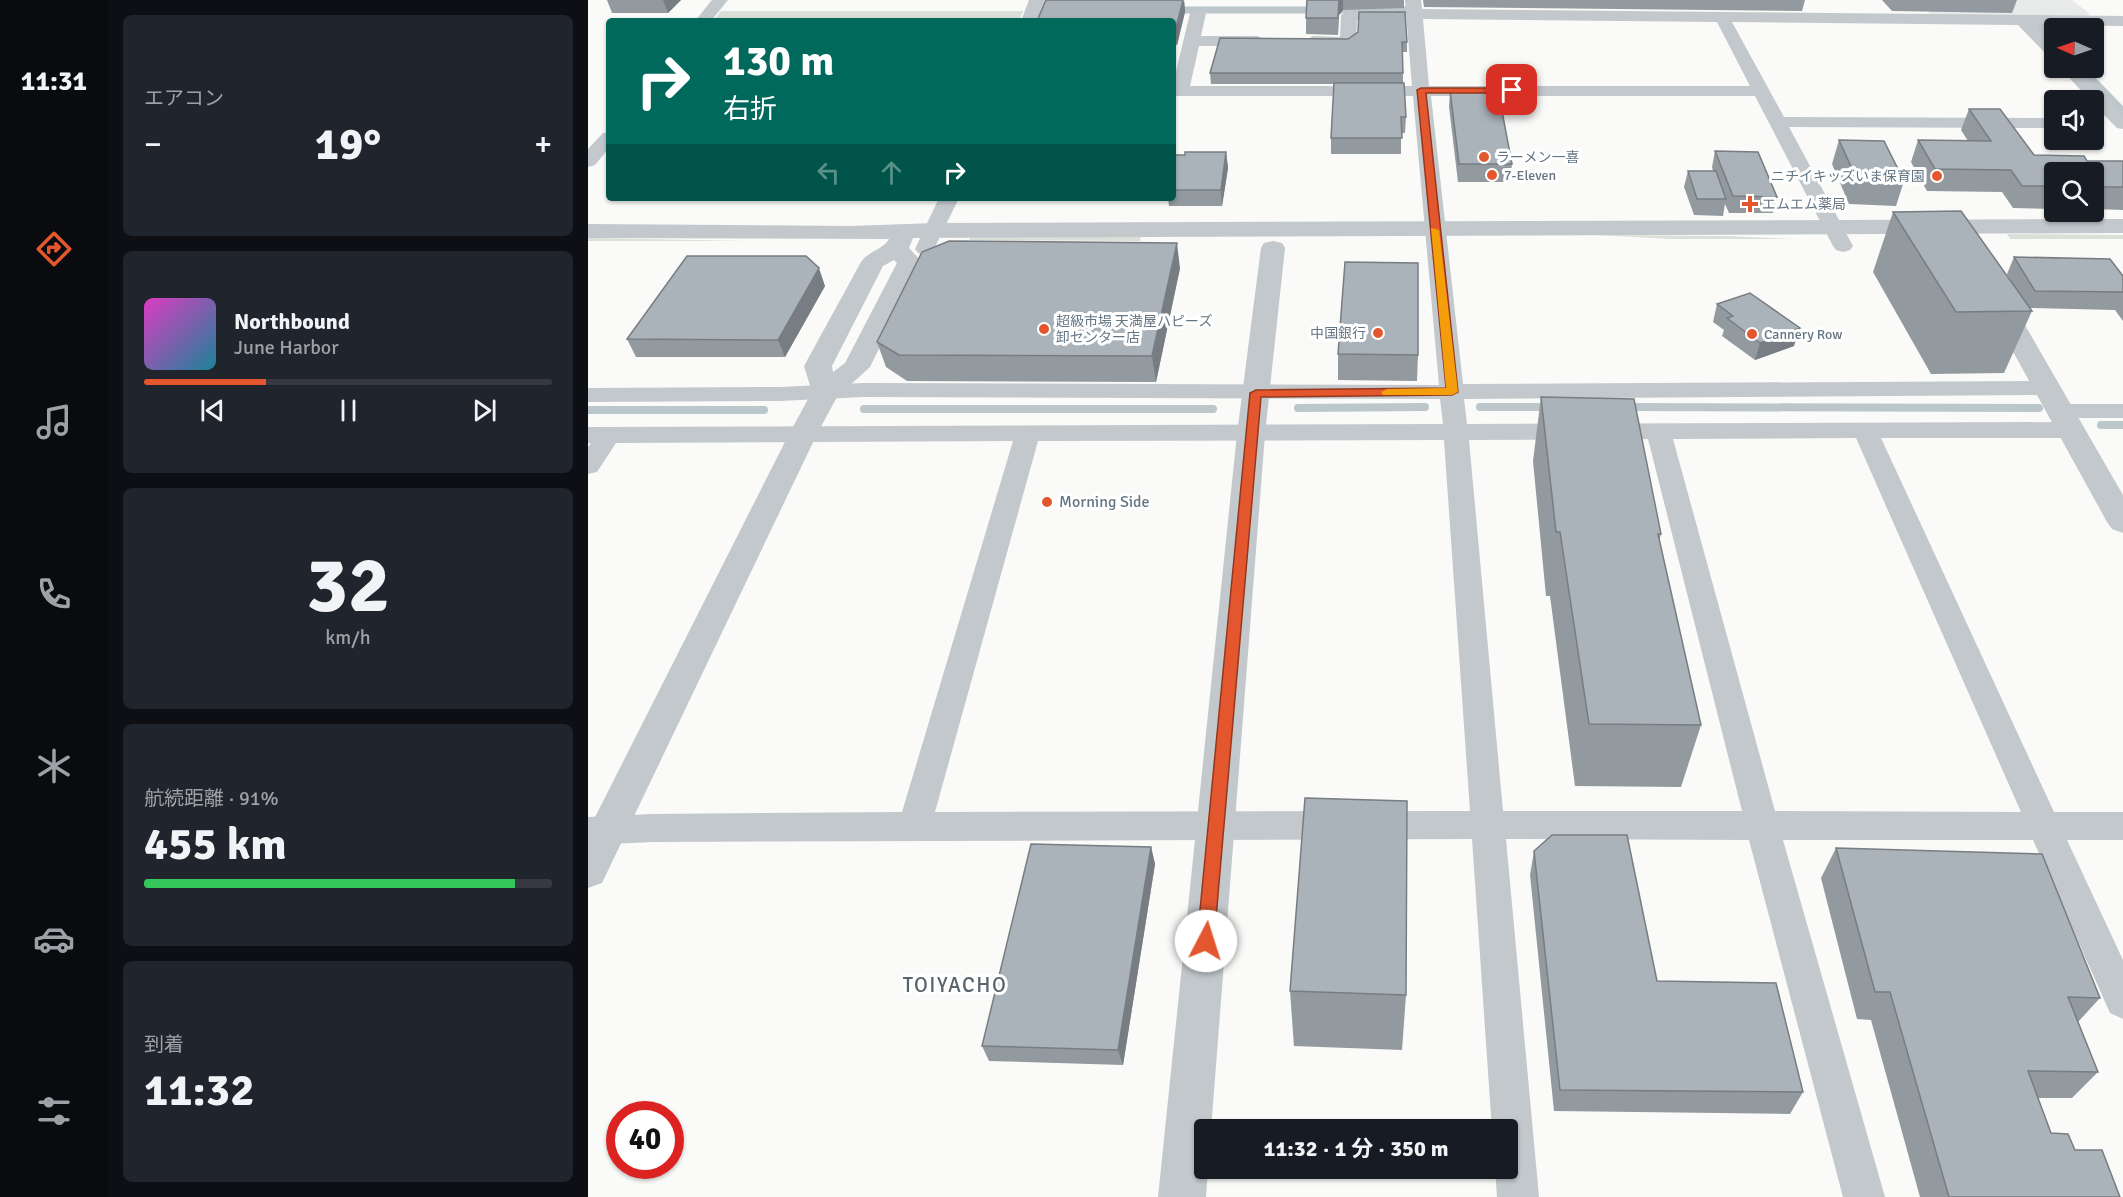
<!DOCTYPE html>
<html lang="ja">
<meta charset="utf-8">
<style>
:root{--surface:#171b24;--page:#20242c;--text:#f1f3f6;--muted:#9ea1a6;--line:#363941;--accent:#e4572e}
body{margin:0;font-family:Signika,"Noto Sans JP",sans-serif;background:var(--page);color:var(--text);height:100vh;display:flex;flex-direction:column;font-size:22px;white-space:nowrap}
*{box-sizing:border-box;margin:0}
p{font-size:20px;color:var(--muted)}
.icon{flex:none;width:33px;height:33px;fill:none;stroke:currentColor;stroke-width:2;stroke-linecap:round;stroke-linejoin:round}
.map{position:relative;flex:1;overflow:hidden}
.drawer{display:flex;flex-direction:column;gap:15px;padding:15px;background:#0d0f14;width:480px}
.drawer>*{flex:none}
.hud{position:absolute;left:18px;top:18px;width:570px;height:183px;border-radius:6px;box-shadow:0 2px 4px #0004;background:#00695c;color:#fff;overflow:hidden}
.needle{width:39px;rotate:272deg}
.tools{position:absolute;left:1456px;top:18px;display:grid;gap:12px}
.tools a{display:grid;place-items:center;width:60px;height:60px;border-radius:6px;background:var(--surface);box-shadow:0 2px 4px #0004;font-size:30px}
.speed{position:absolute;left:18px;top:1101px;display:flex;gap:12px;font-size:30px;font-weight:700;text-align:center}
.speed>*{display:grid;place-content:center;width:78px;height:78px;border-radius:50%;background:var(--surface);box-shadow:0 2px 4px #0004;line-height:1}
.speed .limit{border:9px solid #d22;background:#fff;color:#111}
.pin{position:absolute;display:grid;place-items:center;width:51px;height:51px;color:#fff;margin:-26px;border-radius:12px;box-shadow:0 3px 9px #0006}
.me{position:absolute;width:66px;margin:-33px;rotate:5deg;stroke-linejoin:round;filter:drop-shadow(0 0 4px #0008)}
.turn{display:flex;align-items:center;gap:21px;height:126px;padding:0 18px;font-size:27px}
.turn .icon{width:78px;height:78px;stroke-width:2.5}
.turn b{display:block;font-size:42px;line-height:51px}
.lanes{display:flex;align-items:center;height:57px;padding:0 18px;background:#0003;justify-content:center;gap:30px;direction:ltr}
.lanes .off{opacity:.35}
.big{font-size:45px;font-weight:700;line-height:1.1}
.drawer .card{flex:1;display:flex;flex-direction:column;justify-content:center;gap:9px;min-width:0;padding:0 21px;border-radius:9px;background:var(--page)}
.drawer .dial{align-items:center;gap:0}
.dial b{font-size:78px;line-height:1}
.song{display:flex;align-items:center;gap:18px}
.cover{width:72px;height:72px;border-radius:9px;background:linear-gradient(135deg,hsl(310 70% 55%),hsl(190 70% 35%))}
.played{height:6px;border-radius:3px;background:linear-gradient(90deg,var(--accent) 30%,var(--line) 30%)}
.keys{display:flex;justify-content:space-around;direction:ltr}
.heat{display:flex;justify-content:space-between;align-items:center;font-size:33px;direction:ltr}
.charge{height:9px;border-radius:4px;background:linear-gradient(90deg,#34c759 91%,var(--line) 0)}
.trip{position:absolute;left:606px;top:1119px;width:324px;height:60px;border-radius:6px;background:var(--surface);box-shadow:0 2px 4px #0004;font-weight:700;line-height:60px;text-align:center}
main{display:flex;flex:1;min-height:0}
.tab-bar{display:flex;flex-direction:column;width:108px;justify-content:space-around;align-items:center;background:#090b0e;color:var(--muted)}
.tab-bar .icon{width:42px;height:42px}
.tab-bar .on{color:var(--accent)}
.tab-bar b{font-size:27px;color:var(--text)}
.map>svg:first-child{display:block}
.built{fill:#e8e9e9}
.green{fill:#dadfd7}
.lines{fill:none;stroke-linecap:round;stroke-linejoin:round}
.stream-far1{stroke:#bbc7cb;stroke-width:7}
.stream{stroke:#bbc7cb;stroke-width:8}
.minor{fill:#c3c8cc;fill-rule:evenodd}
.tertiary{fill:#c3c8cc;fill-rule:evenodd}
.wall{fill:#929a9f}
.shaded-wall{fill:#777d82}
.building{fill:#aab3b9;stroke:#777d82;stroke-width:1.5}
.route{fill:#e4572e;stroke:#94391e;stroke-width:1.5}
.slow{fill:#f59e0b}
.poi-dot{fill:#e4572e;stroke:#fff;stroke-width:2}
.labels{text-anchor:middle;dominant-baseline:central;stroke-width:6;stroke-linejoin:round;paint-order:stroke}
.far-poi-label{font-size:14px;fill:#657683;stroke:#fff;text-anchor:start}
.poi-label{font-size:16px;fill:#657683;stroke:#fff;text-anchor:start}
.near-neighbourhood-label{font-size:21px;letter-spacing:1.5px;fill:#57646e;stroke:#fff}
</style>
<main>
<nav class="tab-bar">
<b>11:31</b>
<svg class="icon on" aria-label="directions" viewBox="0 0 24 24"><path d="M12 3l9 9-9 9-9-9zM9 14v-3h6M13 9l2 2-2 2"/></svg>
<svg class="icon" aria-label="music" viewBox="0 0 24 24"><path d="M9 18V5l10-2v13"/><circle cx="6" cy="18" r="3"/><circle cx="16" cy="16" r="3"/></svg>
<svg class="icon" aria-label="phone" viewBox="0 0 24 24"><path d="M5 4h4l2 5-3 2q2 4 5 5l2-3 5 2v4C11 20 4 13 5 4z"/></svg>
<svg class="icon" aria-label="climate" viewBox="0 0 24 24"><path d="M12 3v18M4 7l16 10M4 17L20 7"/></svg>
<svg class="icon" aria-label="car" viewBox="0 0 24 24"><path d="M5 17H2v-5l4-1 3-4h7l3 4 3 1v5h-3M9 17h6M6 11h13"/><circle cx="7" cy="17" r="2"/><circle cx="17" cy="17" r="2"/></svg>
<svg class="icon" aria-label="filters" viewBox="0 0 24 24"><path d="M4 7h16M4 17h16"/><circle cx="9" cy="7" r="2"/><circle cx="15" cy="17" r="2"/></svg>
</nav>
<section class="drawer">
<div class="card"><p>エアコン</p>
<div class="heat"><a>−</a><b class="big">19°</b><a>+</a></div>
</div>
<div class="card">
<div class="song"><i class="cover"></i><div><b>Northbound</b><p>June Harbor</p></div></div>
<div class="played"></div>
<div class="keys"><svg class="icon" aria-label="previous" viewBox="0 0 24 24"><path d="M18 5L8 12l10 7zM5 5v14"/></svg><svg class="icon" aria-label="pause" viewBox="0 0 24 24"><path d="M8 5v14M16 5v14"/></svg><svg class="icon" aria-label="next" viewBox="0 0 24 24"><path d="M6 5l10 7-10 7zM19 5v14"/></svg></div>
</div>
<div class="card dial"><b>32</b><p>km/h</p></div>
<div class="card"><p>航続距離 · 91%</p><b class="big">455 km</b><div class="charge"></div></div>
<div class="card"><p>到着</p><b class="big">11:32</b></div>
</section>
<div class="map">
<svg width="1535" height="1197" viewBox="0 0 1535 1197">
<rect width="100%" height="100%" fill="#fafaf8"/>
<!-- built -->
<polygon class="built" points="1330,0 1484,0 1502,14 1499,17 1343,15"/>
<!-- green -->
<g class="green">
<polygon points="133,11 435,11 431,21 125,21"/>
<polygon points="1419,234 1535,235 1535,239 1422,239"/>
<polygon points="1008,235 1138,236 1203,239 1083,239"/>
<polygon points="383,236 553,237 552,241 381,240"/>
<polygon points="0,238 158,241 0,241"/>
</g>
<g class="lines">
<!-- stream-far1 -->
<g class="stream-far1">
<polyline points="583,10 831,10"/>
<polyline points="1452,25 1467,40"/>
<polyline points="1493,68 1535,111"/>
</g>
<!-- stream -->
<g class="stream">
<polyline points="892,407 964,407"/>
<polyline points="1034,407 1451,408"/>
<polyline points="710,408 837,407"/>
<polyline points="276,409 625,409"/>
<polyline points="0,410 176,410"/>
<polyline points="1513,425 1535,425"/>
</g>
<!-- minor -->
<g class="minor">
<polygon points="124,0 140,0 123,21 107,21"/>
<polygon points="441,0 457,0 449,21 433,21"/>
<path d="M 817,0 L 833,0 L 834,9 L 1535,16 L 1535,26 L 1448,25 L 1467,45 L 1467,59 L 1461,57 L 1430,25 L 1144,22 L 1196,117 L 1467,118 L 1467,128 L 1201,127 L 1265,246 L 1262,250 L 1255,252 L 1248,250 L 1245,246 L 1167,96 L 843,96 L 875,384 L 1460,381 L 1468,383 L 1472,388 L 1468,393 L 1460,395 L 876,399 L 879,424 L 1483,422 L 1492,425 L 1495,430 L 1492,435 L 1483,438 L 1293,438 L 1466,812 L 1535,812 L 1535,840 L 1479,840 L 1535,960 L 1535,1019 L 1522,1013 L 1445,840 L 1195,840 L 1297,1197 L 1255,1197 L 1161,840 L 918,839 L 951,1197 L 909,1197 L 907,1168 L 920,1168 L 920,1130 L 904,1130 L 884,839 L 65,842 L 0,845 L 0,817 L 65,814 L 314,812 L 425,441 L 28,443 L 9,472 L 0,474 L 0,447 L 3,443 L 0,443 L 0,427 L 855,424 L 852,399 L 275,397 L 192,401 L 0,402 L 0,388 L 192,387 L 275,383 L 851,385 L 825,96 L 585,96 L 585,84 L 602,13 L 610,8 L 618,13 L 613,36 L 670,36 L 678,41 L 670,46 L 611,46 L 602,86 L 824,86 ZM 835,19 L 1129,22 L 1162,86 L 841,86 ZM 1268,438 L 1433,812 L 1187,811 L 1085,439 ZM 1060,439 L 1154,811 L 915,811 L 881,440 ZM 856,440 L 882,811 L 347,812 L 450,441 Z"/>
<polygon points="761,10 810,10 818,15 810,20 769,20 768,42 766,45 719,44 717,41 725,36 752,37 753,15"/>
<polygon points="1472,68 1489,68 1535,114 1535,129 1529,128 1506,105 1506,100 1502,100"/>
<polygon points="21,132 21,148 7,165 0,167 0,149 15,133"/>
<polygon points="351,198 371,198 344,253 337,255 330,253 327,249"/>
<polygon points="1473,404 1535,404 1535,418 1473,418 1464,416 1461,411 1464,406"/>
</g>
<!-- tertiary -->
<g class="tertiary">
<path d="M 1535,219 L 1535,233 L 325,238 L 321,248 L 334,262 L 282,367 L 249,397 L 229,434 L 14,883 L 0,888 L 0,831 L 201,434 L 224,392 L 216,366 L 273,262 C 280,251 295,250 301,239 L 0,238 L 0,224 L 262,226 L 347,223 ZM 306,260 L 309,263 L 257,363 L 245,372 L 244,366 L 295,266 Z"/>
<polygon points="685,241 694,243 697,248 677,434 623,1130 616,1130 616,1168 620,1168 618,1197 570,1197 649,434 673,248 676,243"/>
<polygon points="1409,291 1418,294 1422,299 1535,495 1535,533 1524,529 1519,522 1396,299 1400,294"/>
</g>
</g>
<!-- wall -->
<g class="wall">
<polygon points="19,0 93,0 80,13 24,13"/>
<polygon points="596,0 597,12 589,45 585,45 585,21"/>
<polygon points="719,0 816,0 816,8 755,10 751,15 750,35 718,34 718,18"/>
<polygon points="835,0 1217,0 1214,11 836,7"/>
<polygon points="1294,0 1429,0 1424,13 1304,11"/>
<polygon points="632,38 819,42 819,52 815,52 815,83 818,117 817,133 813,133 813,154 743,154 743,138 746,84 623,84 622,73"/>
<polygon points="862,90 924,164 922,182 870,182 861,107"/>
<polygon points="1381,109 1446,155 1499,161 1535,161 1535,210 1506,209 1506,172 1467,172 1467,209 1425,208 1414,192 1339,191 1323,162 1330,140 1380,141 1373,130"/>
<polygon points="1251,140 1316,181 1308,206 1261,204 1244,164"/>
<polygon points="1127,151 1189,197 1185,213 1141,213 1137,204 1135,216 1106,215 1096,187 1100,171 1125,171 1124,167"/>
<polygon points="638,152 640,168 634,206 581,206 580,198 585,198 585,163"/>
<polygon points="1305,212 1424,283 1419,274 1426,257 1535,276 1535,321 1527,310 1442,308 1444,311 1416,373 1343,374 1285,272"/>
<polygon points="592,268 568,382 319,381 298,367 289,342"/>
<polygon points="237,286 197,357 48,357 39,339"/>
<polygon points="1129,304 1206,346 1167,360 1134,336 1136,330 1125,322"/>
<polygon points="750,354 830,355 829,381 750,380"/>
<polygon points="953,397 1073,534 1071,541 1113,725 1093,787 987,786 962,596 958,596 945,461"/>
<polygon points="563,847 567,864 535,1065 401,1061 394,1046"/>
<polygon points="1248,848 1512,998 1490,1022 1510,1072 1484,1098 1450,1098 1463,1133 1487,1150 1532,1197 1332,1197 1283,1020 1269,1019 1233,878"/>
<polygon points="946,851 1069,981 1215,1092 1202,1114 966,1111 942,875"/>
<polygon points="702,991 818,995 814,1050 706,1046"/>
</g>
<!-- shaded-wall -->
<g class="shaded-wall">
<polygon points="75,0 93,0 80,13"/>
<polygon points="596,0 597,12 589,45 587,32"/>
<polygon points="751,0 755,0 755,10 751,15 750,35"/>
<polygon points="638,152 640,168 634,206 633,190"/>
<polygon points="589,243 592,268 568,382 564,356"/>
<polygon points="231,268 237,286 197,357 190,340"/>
<polygon points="1212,328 1206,346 1167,360 1172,343"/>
<polygon points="563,847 567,864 535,1065 530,1050"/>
</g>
<!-- building -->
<g class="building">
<polygon points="458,0 595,0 587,32 585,32 585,21 449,21"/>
<polygon points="719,0 751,0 750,18 718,18"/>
<polygon points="771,12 817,12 819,42 814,42 815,73 622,73 632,38 760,39 770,32"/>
<polygon points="746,83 816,83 818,117 813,117 814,138 743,138"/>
<polygon points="862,90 910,90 924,164 871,164"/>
<polygon points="1381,109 1412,109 1446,155 1496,156 1499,161 1535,161 1535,187 1506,187 1506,172 1467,172 1467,186 1434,186 1423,170 1347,169 1330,140 1403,141"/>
<polygon points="1251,140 1296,141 1316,181 1269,180"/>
<polygon points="1127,151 1170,152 1189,197 1145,196"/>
<polygon points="597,152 638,152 633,190 585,190 585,163 587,155 597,155"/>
<polygon points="1100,171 1128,171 1138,199 1109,199"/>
<polygon points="1373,211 1444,311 1368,312 1305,212"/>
<polygon points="361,241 589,243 564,356 311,355 289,342 334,252"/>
<polygon points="99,256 218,256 231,268 190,340 39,339"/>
<polygon points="1426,257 1522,259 1535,276 1535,292 1447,291"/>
<polygon points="757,262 830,263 830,355 750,354"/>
<polygon points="1162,293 1212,328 1172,343 1139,318 1145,316 1129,304"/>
<polygon points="953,397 1046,399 1073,534 1070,534 1113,725 1001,724 972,532 968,532"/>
<polygon points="717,798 819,801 818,995 702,991"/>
<polygon points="964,835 1039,835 1069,981 1188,983 1215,1092 972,1090 946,851"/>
<polygon points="443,844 563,847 530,1050 394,1046"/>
<polygon points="1248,848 1454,854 1512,998 1480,997 1510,1072 1440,1071 1463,1133 1480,1134 1487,1150 1514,1150 1532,1197 1361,1197 1302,992 1287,992"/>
</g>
<!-- route -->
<polygon class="route" points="833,88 924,88 928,90 924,93 838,93 870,392 864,395 673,397 626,941 624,947 618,949 612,947 609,941 662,393 668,390 858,388 829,90"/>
<!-- slow -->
<polygon class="slow" points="843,228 851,230 870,392 864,395 795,395 793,392 799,389 858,388"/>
<!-- markers -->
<g class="poi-dot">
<circle cx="896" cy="157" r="6"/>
<circle cx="904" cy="175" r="6"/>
<circle cx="1349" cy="176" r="6"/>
<path d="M1159 195h6v6h6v6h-6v6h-6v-6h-6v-6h6z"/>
<circle cx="456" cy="329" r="6"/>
<circle cx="790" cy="333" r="6"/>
<circle cx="1164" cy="334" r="6"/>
<circle cx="459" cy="502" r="6"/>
</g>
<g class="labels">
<!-- far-poi labels -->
<g class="far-poi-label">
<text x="908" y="157">ラーメン一喜</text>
<text x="916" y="175">7-Eleven</text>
<text x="1337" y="176" text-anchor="end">ニチイキッズいま保育園</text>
<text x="1174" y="204">エムエム薬局</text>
<text x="468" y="321">超級市場 天満屋ハピーズ<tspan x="468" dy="16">卸センター店</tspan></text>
<text x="778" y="333" text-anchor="end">中国銀行</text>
<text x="1176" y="334">Cannery Row</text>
</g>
<!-- poi labels -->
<g class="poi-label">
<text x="471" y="502">Morning Side</text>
</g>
<!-- near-neighbourhood labels -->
<g class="near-neighbourhood-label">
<text x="367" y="985">TOIYACHO</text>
</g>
</g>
</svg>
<div class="tools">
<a><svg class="needle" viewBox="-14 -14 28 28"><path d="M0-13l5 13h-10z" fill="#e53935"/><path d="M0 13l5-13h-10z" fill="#9ea1a6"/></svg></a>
<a><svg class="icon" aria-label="sound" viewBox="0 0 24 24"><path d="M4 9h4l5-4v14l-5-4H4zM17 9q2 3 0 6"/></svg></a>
<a><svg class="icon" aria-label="search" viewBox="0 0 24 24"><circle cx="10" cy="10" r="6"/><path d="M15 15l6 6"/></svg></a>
</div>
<div class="speed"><div class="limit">40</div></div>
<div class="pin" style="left:924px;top:90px;background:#d93025"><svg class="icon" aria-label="arrive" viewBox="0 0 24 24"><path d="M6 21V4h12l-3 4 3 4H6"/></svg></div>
<svg class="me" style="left:618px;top:941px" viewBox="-20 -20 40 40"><circle r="19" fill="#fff"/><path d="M0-13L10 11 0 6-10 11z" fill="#e4572e"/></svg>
<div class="trip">11:32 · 1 分 · 350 m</div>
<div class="hud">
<div class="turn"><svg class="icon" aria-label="right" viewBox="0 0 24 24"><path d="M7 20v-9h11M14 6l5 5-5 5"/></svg><div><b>130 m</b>右折</div></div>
<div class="lanes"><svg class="icon off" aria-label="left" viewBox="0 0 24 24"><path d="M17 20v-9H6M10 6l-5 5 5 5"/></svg><svg class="icon off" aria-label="ahead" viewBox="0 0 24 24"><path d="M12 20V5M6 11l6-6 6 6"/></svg><svg class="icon" aria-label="right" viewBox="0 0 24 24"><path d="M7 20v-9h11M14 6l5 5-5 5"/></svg></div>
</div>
</div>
</main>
